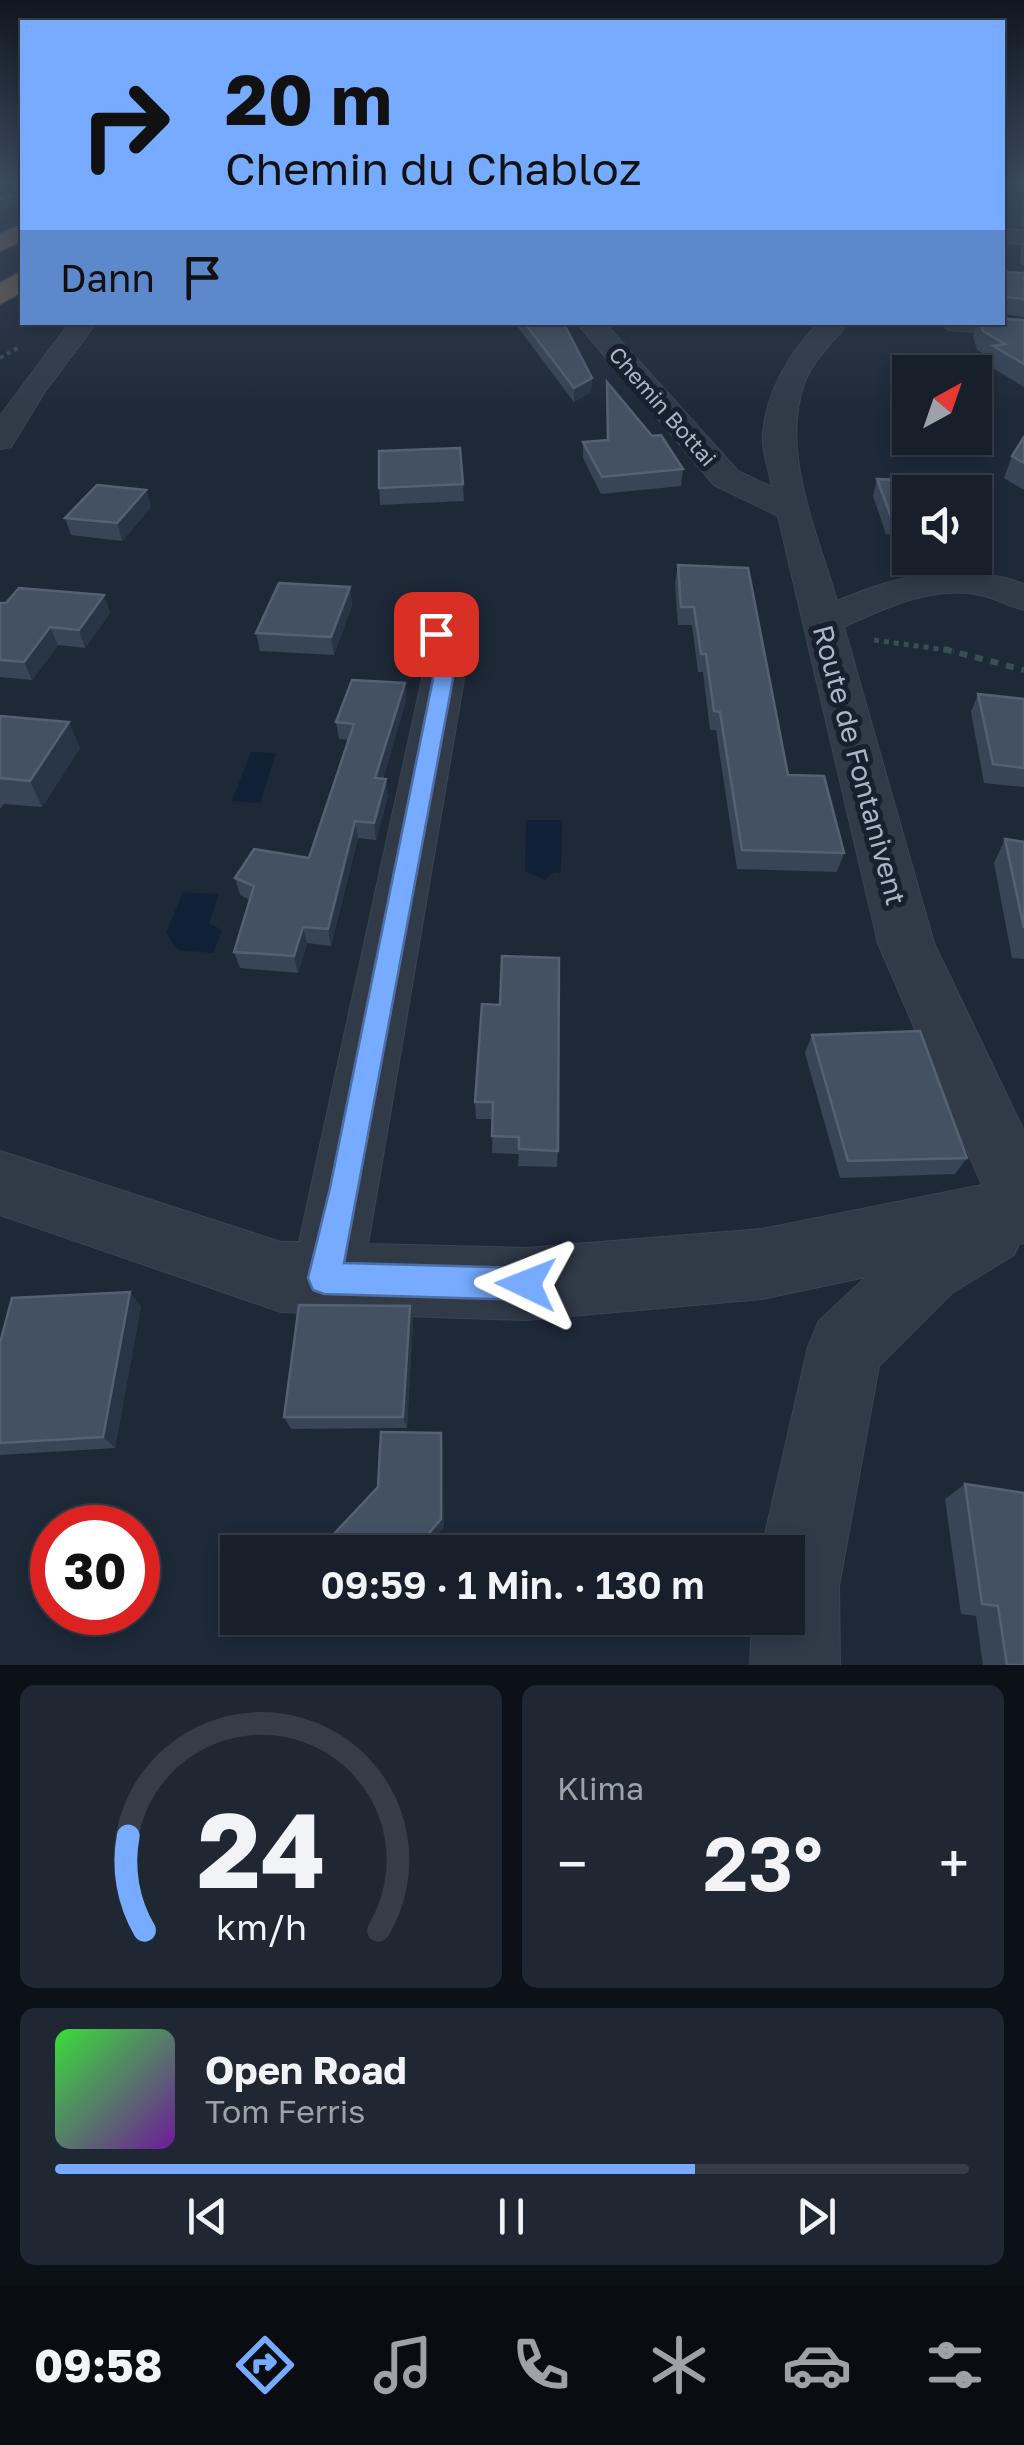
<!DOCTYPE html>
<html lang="de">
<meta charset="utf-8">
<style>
:root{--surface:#161f2a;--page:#1f2732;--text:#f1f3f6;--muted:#9ea2a8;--line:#353d47;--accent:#76abff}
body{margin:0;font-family:"Golos Text",sans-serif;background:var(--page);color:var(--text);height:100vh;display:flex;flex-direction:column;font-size:38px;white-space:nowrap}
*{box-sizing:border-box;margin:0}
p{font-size:32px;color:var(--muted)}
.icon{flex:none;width:55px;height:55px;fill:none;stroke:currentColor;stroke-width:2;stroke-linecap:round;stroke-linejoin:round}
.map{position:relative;height:1665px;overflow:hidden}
.side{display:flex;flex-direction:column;gap:20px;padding:20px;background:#0c1117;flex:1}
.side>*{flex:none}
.hud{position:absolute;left:20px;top:20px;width:985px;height:305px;border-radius:0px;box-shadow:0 5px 15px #0003,0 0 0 2px var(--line);background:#76abff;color:#111;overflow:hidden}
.needle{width:65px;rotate:40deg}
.buttons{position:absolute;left:892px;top:355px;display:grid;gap:20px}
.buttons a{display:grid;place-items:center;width:100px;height:100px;border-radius:0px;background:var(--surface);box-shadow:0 5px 15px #0003,0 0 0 2px var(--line);font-size:50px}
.speed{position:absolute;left:30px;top:1505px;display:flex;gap:20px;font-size:50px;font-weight:700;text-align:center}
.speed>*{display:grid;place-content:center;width:130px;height:130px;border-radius:50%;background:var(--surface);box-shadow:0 5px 15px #0003,0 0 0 2px var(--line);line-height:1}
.speed .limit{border:15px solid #d22;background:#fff;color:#111}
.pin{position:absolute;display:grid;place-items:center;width:85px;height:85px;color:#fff;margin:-42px;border-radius:20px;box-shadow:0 5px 15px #0006}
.me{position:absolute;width:110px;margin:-55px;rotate:272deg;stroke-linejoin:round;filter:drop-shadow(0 0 8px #0008)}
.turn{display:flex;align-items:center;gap:35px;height:210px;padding:0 40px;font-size:45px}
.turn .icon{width:130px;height:130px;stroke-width:2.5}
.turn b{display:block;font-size:70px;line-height:85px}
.then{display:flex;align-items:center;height:95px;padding:0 40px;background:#0003;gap:20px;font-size:38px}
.big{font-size:75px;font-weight:600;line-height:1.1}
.side .widget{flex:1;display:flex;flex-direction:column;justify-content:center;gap:15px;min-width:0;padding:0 35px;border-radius:15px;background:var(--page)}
.side .dial{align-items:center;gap:0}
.dial svg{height:260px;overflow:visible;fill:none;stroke:var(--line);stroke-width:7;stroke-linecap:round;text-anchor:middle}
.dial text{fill:var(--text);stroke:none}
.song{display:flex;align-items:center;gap:30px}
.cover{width:120px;height:120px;border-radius:15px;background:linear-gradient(135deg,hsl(120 70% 55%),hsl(280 70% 35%))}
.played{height:10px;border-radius:5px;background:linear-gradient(90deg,var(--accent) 70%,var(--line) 70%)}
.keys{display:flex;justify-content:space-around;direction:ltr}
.heat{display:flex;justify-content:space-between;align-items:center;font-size:55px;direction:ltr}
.side .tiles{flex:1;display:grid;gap:20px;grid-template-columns:1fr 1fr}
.widget:last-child{grid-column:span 2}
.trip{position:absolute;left:220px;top:1535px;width:585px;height:100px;border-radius:0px;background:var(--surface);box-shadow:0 5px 15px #0003,0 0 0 2px var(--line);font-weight:600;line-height:100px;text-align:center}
.tab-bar{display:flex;height:160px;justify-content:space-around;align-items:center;background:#090c11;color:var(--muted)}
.tab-bar .icon{width:70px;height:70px}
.tab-bar .active{color:var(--accent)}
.tab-bar b{font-size:45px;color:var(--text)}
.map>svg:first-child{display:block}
.water{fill:#112035}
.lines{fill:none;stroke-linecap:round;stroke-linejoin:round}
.minor-casing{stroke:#3b4451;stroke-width:2}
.highway-casing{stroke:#3c4552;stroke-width:3}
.path-far2{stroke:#384f51;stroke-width:4;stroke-dasharray:4 4;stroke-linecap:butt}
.path-far1{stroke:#384f51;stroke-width:5;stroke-dasharray:5 5;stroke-linecap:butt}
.path{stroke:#384f51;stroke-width:6;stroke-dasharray:8 8;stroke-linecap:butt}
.minor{fill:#313b48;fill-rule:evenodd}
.highway{fill:#6f624d;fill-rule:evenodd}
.rail{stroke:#535e70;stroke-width:4;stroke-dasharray:4 4;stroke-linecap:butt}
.wall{fill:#384557}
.shaded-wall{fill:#283546}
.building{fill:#445163;stroke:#546172;stroke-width:2.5}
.route{fill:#76abff;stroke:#4d6fa6;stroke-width:2.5}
.labels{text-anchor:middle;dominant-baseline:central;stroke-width:10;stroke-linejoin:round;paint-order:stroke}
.far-street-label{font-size:22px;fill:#abb5c5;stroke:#17202c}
.street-label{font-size:28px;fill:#abb5c5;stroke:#17202c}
</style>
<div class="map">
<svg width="1024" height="1665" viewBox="0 0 1024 1665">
<rect width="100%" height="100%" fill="#1e2938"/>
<!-- water -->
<g class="water">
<polygon points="251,752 276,753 260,803 232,801"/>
<polygon points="526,820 562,820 561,873 554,872 545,880 525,871"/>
<polygon points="183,892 219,894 209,923 222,930 213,953 178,950 166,933"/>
</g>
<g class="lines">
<defs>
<g id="minor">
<polygon points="22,187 22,200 0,209 0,195"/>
<polygon points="1002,229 1024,230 1024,244 1002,243"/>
<polygon points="1002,318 1024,320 1024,336 949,330 936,322 1002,322"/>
<polygon points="70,322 97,322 44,393 11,447 0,449 0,416"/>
<path d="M 576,322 L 604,322 L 738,471 L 772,487 C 769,470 761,449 763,432 C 767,391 790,351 820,322 L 849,322 C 833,343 813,359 804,384 C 780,453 818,534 837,601 C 898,575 960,560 1024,584 L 1024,610 C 1009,606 995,598 980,595 C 933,585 885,608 844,627 L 934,943 L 1024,1131 L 1024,1243 L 1019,1244 L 1014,1255 L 952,1293 L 879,1366 L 839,1586 L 840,1665 L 750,1665 L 752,1618 L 788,1618 L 788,1552 L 761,1552 L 808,1347 L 819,1321 L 866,1277 L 762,1299 L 526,1320 L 281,1312 L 0,1215 L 0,1151 L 281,1242 L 299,1242 L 422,679 L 416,635 L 422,626 L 436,623 L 450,626 L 456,635 L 464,679 L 368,1244 L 526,1248 L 762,1229 L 982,1185 L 878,943 L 778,516 L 714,485 Z"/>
</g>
<g id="highway">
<polygon points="22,224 22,241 0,251 0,234"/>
<polygon points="22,271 22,292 0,304 0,283"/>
</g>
</defs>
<!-- minor casing -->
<use href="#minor" class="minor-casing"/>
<!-- highway casing -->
<use href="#highway" class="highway-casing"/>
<!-- path-far2 -->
<polyline class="path-far2" points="0,358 21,346"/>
<!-- path-far1 -->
<polyline class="path-far1" points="874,640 954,651"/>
<!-- path -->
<polyline class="path" points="944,649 1024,670"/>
<!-- minor -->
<use href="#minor" class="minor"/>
<!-- highway -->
<use href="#highway" class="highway"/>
<!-- rail -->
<polyline class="rail" points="0,198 22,194"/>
</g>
<!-- wall -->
<g class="wall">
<polygon points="1024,185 1024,228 1021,226"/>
<polygon points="1024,237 1024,266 1020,264 1021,248"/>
<polygon points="1024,270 1024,317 1002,314 1002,272 1023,273"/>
<polygon points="1024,320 1024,387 986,364 989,357 977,350 973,336 977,322 1002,322"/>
<polygon points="514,322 563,322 592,378 591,392 574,402"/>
<polygon points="607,382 652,436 683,469 681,486 601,494 583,458 583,442 607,440"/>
<polygon points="1024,437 1024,490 1004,478 1012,456"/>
<polygon points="877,479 910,492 910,535 886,534 873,496"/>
<polygon points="463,484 464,501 380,505 379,488"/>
<polygon points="146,490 151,507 122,541 71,535 65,518"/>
<polygon points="678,565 788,775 844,853 837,872 737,869 716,730 710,730 703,672 698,672 692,625 678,625 675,583"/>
<polygon points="350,587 352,605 334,655 260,651 256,633"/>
<polygon points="104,595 110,613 85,648 58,645 32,680 0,677 0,603"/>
<polygon points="405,683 406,700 383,779 388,796 376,840 358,838 331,946 307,943 298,973 240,968 234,952 250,900 240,895 235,878 309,858 349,740 339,739 336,722"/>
<polygon points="978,694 1024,699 1024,787 984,783 971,712"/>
<polygon points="0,716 80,748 42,807 4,804 0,809"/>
<polygon points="1005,839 1024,842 1024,959 1012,958 994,863"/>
<polygon points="482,1004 558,1151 557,1167 518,1166 519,1154 492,1153 493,1119 476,1119 475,1102"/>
<polygon points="812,1035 967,1158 955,1174 840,1178 805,1053"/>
<polygon points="141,1306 115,1448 0,1455 0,1343"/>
<polygon points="410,1306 413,1320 407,1428 291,1429 284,1417"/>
<polygon points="965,1484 1024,1665 983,1665 976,1616 961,1614 945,1499"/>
</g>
<!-- shaded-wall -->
<g class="shaded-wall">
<polygon points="592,378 591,392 574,402 574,388"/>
<polygon points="146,490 151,507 122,541 117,523"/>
<polygon points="350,587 352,605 334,655 331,637"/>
<polygon points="104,595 110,613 85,648 79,630"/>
<polygon points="50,627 58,645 32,680 24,662"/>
<polygon points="405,683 406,700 378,796 375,778"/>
<polygon points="69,722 80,748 42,807 30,781"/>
<polygon points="386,779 388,796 376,840 374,823"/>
<polygon points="355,821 358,838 331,946 328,929"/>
<polygon points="303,927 307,943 298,973 294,956"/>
<polygon points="130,1292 141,1306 115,1448 103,1437"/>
<polygon points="410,1306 413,1320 407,1428 403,1417"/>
<polygon points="441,1433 443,1444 444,1528 423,1552 413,1552"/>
</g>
<!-- building -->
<g class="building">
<polygon points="1002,272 1024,273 1024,299 1008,297 1002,300"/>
<polygon points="1002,319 1024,320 1024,364 993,346 1005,344 983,331 980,322 1002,322"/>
<polygon points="524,322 563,322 592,378 574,388"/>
<polygon points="607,382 652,436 661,435 683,469 602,477 583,442 608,440"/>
<polygon points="1024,437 1024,463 1012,456"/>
<polygon points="460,448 463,484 379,488 379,451"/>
<polygon points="877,479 929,481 934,492 910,492 910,518 891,517"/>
<polygon points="97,485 146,490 117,523 65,518"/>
<polygon points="678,565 748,568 788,775 824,776 844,853 742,850 720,712 714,711 706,654 701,654 694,607 681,607"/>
<polygon points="279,583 350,587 331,637 256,633"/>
<polygon points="19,588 104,595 79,630 50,627 24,662 0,660 0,603 6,603"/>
<polygon points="352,680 405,683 375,778 386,779 374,823 355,821 328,929 303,927 294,956 234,952 254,886 235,878 254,849 309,858 354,724 336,722"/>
<polygon points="978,694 1024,699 1024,768 993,764"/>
<polygon points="0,716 69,722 30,781 0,778"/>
<polygon points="1005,839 1024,842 1024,928"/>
<polygon points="502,956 559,958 558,1151 519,1149 519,1137 492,1136 493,1102 475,1102 482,1004 500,1005"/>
<polygon points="920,1031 967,1158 848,1161 812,1035"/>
<polygon points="130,1292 103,1437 0,1443 0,1343 12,1298"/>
<polygon points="299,1305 410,1306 403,1417 284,1417"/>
<polygon points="381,1432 441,1433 441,1519 413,1552 343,1552 332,1536 378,1487"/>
<polygon points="965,1484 1024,1493 1024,1665 1007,1665 998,1606 982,1604"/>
</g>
<!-- sky -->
<linearGradient id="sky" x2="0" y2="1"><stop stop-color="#10171f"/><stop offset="0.44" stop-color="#3b495e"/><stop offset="1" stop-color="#3b495e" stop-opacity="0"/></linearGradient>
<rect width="1024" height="413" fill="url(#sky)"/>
<!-- route -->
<polygon class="route" points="436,629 445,634 453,679 344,1263 526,1268 538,1273 542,1284 538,1296 526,1300 324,1294 313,1290 308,1278 330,1188 433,679 427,634"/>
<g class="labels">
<!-- far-street labels -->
<g class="far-street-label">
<text transform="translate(663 406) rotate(49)">Chemin Bottai</text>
</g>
<!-- street labels -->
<g class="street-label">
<text transform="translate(860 765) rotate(75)">Route de Fontanivent</text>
</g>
</g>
</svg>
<div class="buttons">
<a><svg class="needle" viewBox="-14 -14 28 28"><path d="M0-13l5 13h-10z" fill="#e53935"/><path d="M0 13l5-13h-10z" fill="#9ea2a8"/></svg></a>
<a><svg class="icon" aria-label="sound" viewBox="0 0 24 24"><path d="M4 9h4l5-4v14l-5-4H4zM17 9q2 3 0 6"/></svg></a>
</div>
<div class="speed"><div class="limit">30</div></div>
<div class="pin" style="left:436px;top:634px;background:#d93025"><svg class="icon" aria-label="arrive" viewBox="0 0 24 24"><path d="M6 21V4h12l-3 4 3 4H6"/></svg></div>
<svg class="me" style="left:526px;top:1284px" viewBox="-20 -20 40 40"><path d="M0-17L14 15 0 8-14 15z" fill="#76abff" stroke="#fff" stroke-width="4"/></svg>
<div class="trip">09:59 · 1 Min. · 130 m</div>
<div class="hud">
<div class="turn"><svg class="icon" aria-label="right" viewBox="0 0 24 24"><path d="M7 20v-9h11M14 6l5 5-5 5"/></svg><div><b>20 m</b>Chemin du Chabloz</div></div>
<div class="then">Dann<svg class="icon" aria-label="arrive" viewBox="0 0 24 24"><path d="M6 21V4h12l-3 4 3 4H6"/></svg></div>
</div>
</div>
<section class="side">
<div class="tiles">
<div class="widget dial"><svg viewBox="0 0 100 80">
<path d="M14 69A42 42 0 1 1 86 69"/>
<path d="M14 69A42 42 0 0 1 9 40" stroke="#76abff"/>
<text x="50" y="56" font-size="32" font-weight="700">24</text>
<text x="50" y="72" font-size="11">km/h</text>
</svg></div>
<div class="widget"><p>Klima</p>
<div class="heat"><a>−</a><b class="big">23°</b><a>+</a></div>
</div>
<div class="widget">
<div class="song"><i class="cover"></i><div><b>Open Road</b><p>Tom Ferris</p></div></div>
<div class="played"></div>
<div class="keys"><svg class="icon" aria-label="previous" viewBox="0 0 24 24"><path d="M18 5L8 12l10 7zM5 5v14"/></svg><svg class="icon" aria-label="pause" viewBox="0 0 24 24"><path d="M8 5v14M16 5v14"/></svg><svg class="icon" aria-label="next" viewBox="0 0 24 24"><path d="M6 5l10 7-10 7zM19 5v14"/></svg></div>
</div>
</div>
</section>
<nav class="tab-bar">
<b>09:58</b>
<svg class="icon active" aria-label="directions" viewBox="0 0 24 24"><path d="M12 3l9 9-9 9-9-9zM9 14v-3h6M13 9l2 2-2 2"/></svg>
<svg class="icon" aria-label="music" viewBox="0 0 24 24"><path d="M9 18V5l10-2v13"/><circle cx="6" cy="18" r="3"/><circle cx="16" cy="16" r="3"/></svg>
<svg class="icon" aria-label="phone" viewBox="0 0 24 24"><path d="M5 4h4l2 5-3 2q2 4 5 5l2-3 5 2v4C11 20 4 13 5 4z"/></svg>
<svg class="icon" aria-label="climate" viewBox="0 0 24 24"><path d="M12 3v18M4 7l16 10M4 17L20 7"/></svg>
<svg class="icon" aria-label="car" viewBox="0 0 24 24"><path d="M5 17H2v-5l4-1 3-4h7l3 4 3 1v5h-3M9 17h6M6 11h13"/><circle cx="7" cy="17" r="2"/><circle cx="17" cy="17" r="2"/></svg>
<svg class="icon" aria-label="filters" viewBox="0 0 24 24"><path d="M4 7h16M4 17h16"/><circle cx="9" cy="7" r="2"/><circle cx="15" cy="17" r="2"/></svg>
</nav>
